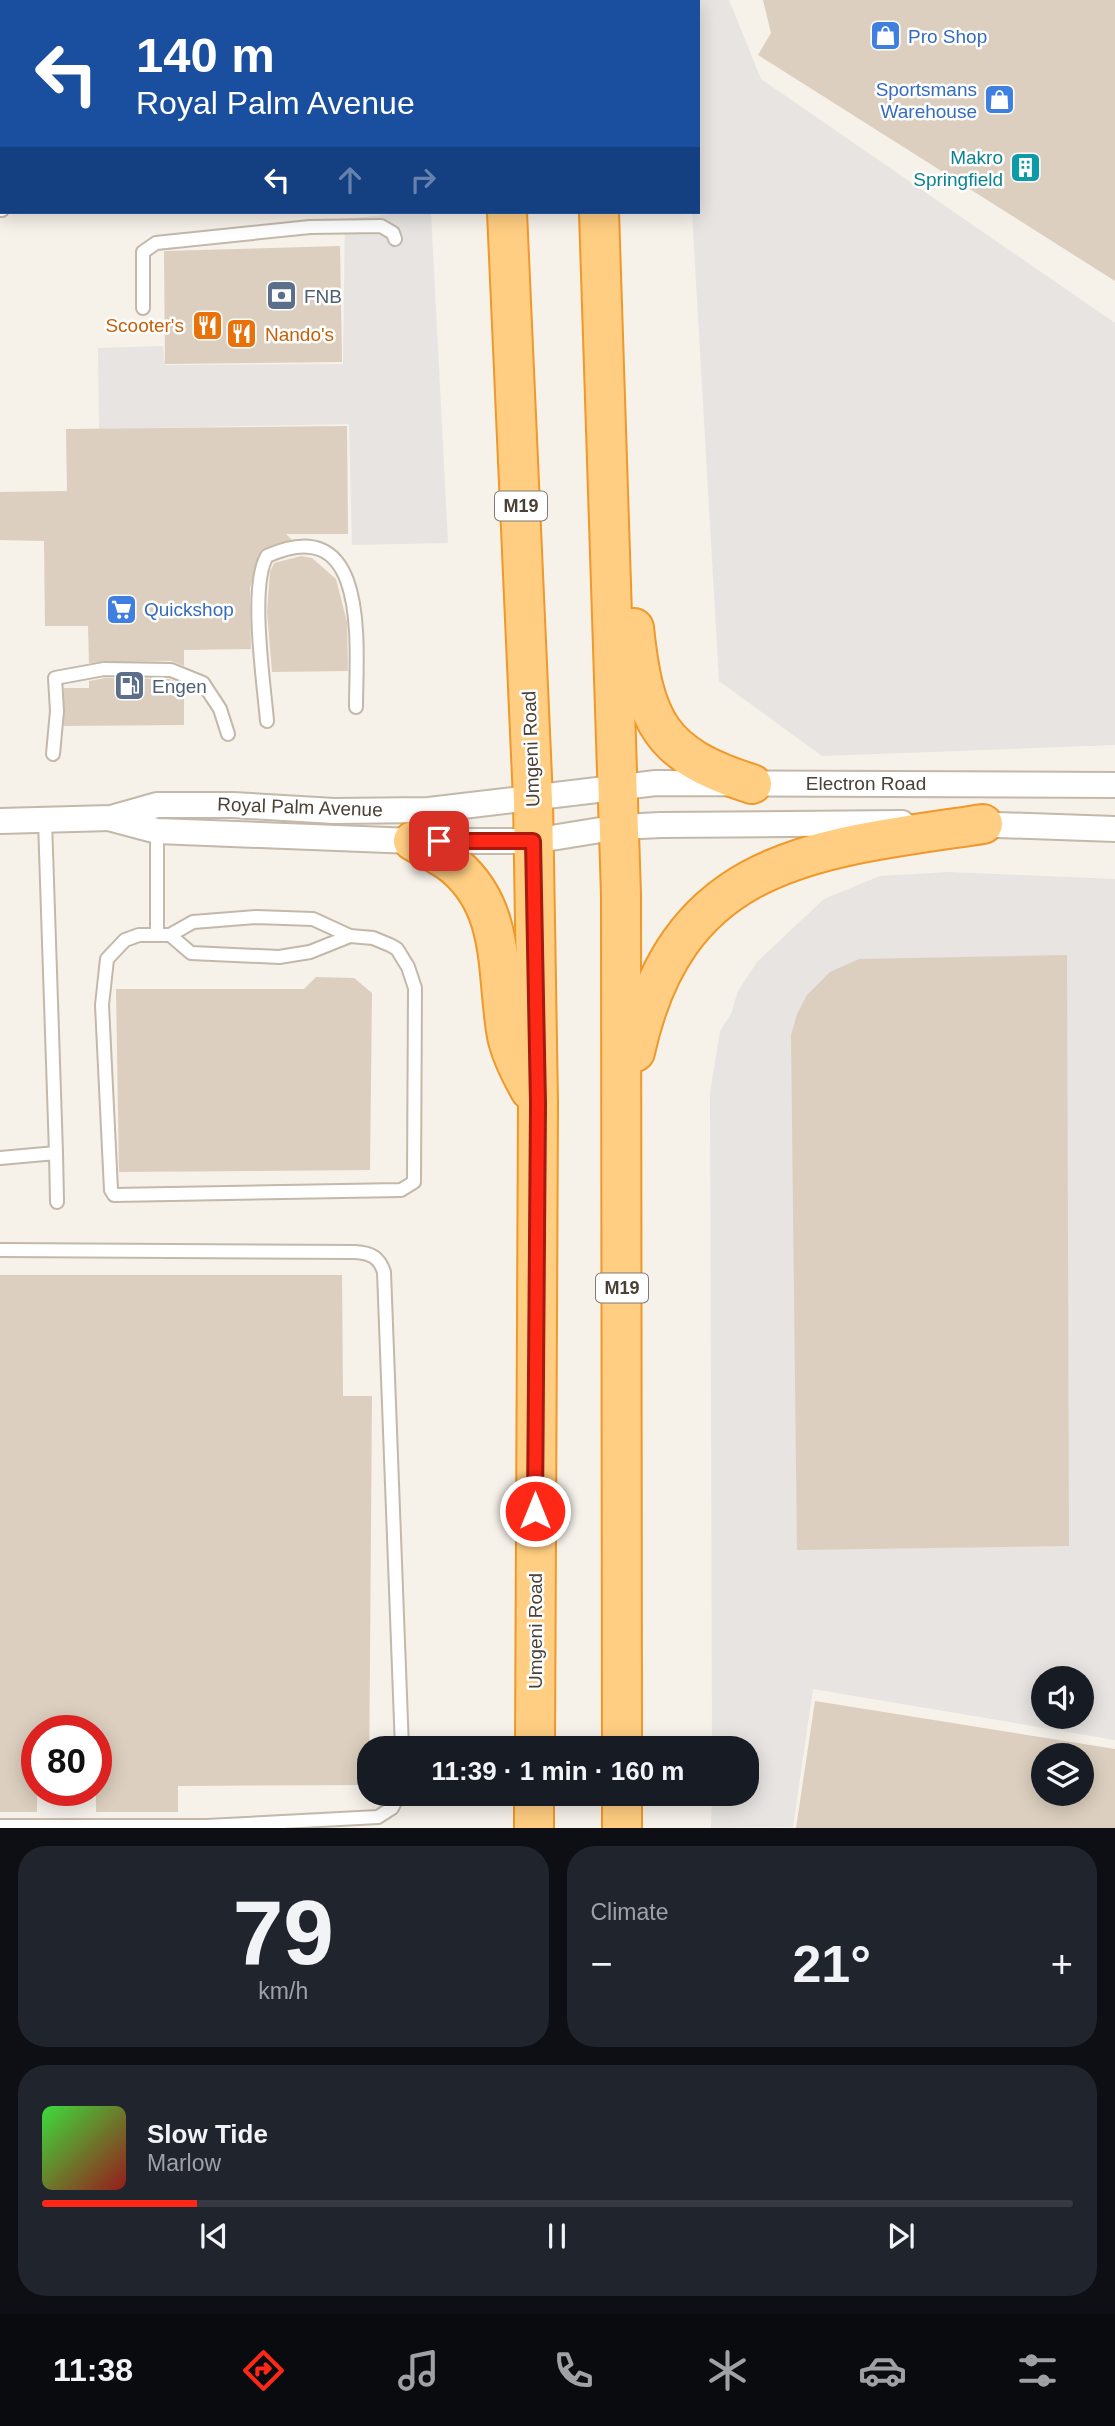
<!DOCTYPE html>
<meta charset="utf-8">
<style>
:root{--surface:#171b24;--page:#20242c;--text:#f1f3f6;--muted:#9ea1a6;--line:#363941;--accent:#ff2817}
body{margin:0;font-family:Arial,sans-serif;background:var(--page);color:var(--text);height:100vh;display:flex;flex-direction:column;font-size:26px;white-space:nowrap}
*{box-sizing:border-box;margin:0}
p{font-size:23px;color:var(--muted)}
.icon{flex:none;width:38px;height:38px;fill:none;stroke:currentColor;stroke-width:2;stroke-linecap:round;stroke-linejoin:round}
.map{position:relative;height:1828px;overflow:hidden}
.panel{display:flex;flex-direction:column;gap:18px;padding:18px;background:#0d0f14;flex:1}
.panel>*{flex:none}
.banner{position:absolute;left:0px;top:0px;width:700px;height:214px;box-shadow:0 4px 18px #0003;background:#1a4fa0;color:#fff;overflow:hidden}
.fabs{position:absolute;left:1031px;top:1666px;display:grid;gap:14px}
.fabs a{display:grid;place-items:center;width:63px;height:63px;border-radius:50%;background:var(--surface);box-shadow:0 4px 18px #0003;font-size:35px}
.speed{position:absolute;left:21px;top:1715px;display:flex;gap:14px;font-size:35px;font-weight:700;text-align:center}
.speed>*{display:grid;place-content:center;width:91px;height:91px;border-radius:50%;background:var(--surface);box-shadow:0 4px 18px #0003;line-height:1}
.speed .limit{border:10px solid #d22;background:#fff;color:#111}
.pin{position:absolute;display:grid;place-items:center;width:60px;height:60px;color:#fff;margin:-30px;border-radius:14px;box-shadow:0 4px 10px #0006}
.me{position:absolute;width:77px;margin:-38px;rotate:0deg;stroke-linejoin:round;filter:drop-shadow(0 0 5px #0008)}
.turn{display:flex;align-items:center;gap:24px;height:147px;padding:0 21px;font-size:32px}
.turn .icon{width:91px;height:91px;stroke-width:2.5}
.turn b{display:block;font-size:49px;line-height:60px}
.lanes{display:flex;align-items:center;height:66px;padding:0 21px;background:#0003;justify-content:center;gap:35px;direction:ltr}
.lanes .off{opacity:.35}
.big{font-size:52px;font-weight:600;line-height:1.1}
.panel .widget{flex:1;display:flex;flex-direction:column;justify-content:center;gap:10px;min-width:0;padding:0 24px;border-radius:28px;background:var(--page)}
.panel .dial{align-items:center;gap:0}
.dial b{font-size:91px;line-height:1}
.song{display:flex;align-items:center;gap:21px}
.cover{width:84px;height:84px;border-radius:10px;background:linear-gradient(135deg,hsl(120 70% 55%),hsl(0 70% 35%))}
.played{height:7px;border-radius:4px;background:linear-gradient(90deg,var(--accent) 15%,var(--line) 15%)}
.keys{display:flex;justify-content:space-around;direction:ltr}
.heat{display:flex;justify-content:space-between;align-items:center;font-size:38px;direction:ltr}
.panel .tiles{flex:1;display:grid;gap:18px;grid-template-columns:1fr 1fr}
.widget:last-child{grid-column:span 2}
.trip{position:absolute;left:357px;top:1736px;width:402px;height:70px;border-radius:28px;background:var(--surface);box-shadow:0 4px 18px #0003;font-weight:600;line-height:70px;text-align:center}
.tab-bar{display:flex;height:112px;justify-content:space-around;align-items:center;background:#090b0e;color:var(--muted)}
.tab-bar .icon{width:49px;height:49px}
.tab-bar .active{color:var(--accent)}
.tab-bar b{font-size:32px;color:var(--text)}
.map>svg:first-child{display:block}
.parking{fill:#e7e4e1;fill-rule:evenodd}
.building{fill:#dccfbf;fill-rule:evenodd}
.lines{fill:none;stroke-linecap:round;stroke-linejoin:round}
.service-casing{stroke:#c3b8aa;stroke-width:16}
.minor-casing{stroke:#c3b8aa;stroke-width:28}
.trunk-casing{stroke:#f09829;stroke-width:42}
.service{stroke:#fff;stroke-width:12}
.minor{stroke:#fff;stroke-width:24}
.trunk{stroke:#ffce82;stroke-width:38}
.route-casing{stroke:#a61a0f;stroke-width:18}
.route{stroke:#ff2817;stroke-width:12}
.labels{text-anchor:middle;dominant-baseline:central;stroke-width:5;stroke-linejoin:round;paint-order:stroke}
.shield{fill:#fff;stroke:#817a72;stroke-width:2}
.shield-label{font-size:18px;font-weight:bold;fill:#4b4136}
.shop-label{font-size:19px;fill:#366cbe;stroke:#fff;text-anchor:start}
.culture-label{font-size:19px;fill:#0d838f;stroke:#fff;text-anchor:end}
.service-label{font-size:19px;fill:#4e5e75;stroke:#fff;text-anchor:start}
.food-label{font-size:19px;fill:#c56008;stroke:#fff;text-anchor:end}
.street-label{font-size:19px;fill:#4b4136;stroke:#fff}
</style>
<div class="map">
<svg width="1115" height="1828" viewBox="0 0 1115 1828">
<rect width="100%" height="100%" fill="#f6f1e9"/>
<!-- parking -->
<g class="parking">
<polygon points="680,0 729,0 761,79 1115,323 1115,745 822,756 719,681 692,212 698,212 698,2"/>
<polygon points="412,212 431,212 448,543 352,545 349,424 99,429 98,348 163,346 165,365 343,364 345,219"/>
<path d="M 948,872 L 1115,879 L 1115,1740 L 813,1689 L 793,1827 L 711,1828 L 712,1794 L 747,1794 L 747,1748 L 712,1748 L 710,1093 L 720,1031 L 731,1014 L 738,991 L 757,962 L 824,899 L 880,876 ZM 1043,1678 L 1082,1678 L 1082,1717 L 1043,1717 Z"/>
</g>
<!-- building -->
<g class="building">
<polygon points="763,0 1115,0 1115,281 758,55 771,33"/>
<polygon points="340,246 342,362 165,364 164,251"/>
<polygon points="347,426 348,534 286,534 292,540 261,550 250,588 251,649 184,650 184,666 171,661 89,663 88,626 45,626 44,541 0,540 0,492 67,491 66,429"/>
<polygon points="301,556 312,558 336,579 347,622 348,671 272,672 267,612 270,572 274,563"/>
<polygon points="105,678 169,679 184,685 184,725 64,726 64,688 89,688 89,681"/>
<polygon points="1067,955 1069,1546 797,1550 791,1035 797,1014 807,995 830,972 859,959"/>
<polygon points="316,977 354,978 372,993 370,1170 119,1172 116,989 304,989"/>
<polygon points="0,1275 342,1275 343,1396 372,1396 369,1785 178,1786 178,1812 96,1812 96,1731 37,1731 37,1812 0,1812"/>
<path d="M 815,1701 L 1115,1749 L 1115,1828 L 796,1828 ZM 1043,1755 L 1082,1755 L 1082,1794 L 1043,1794 Z"/>
</g>
<g class="lines">
<defs>
<g id="service">
<polyline points="361,0 362,2"/>
<polyline points="0,210 2,210"/>
<polyline points="143,308 143,252 156,243 310,227 381,226 393,233 395,239"/>
<path d="M 267,721 C 264,684 249,586 267,556 C 371,509 356,648 356,707"/>
<polyline points="53,754 57,711 55,678 104,669 171,670 203,683 220,709 228,734"/>
<polyline points="45,821 56,1153"/>
<polygon points="256,917 313,919 350,936 373,938 390,945 397,949 408,967 415,988 414,1182 401,1190 114,1195 111,1190 102,1005 107,959 125,940 139,935 170,935 193,922"/>
<polyline points="157,934 157,826"/>
<polyline points="170,935 191,953 279,957 310,952 350,936"/>
<polyline points="0,1158 56,1153 57,1202"/>
<path d="M 0,1250 L 355,1252 C 371,1253 379,1257 384,1272 L 402,1748"/>
<polyline points="0,1826 207,1826 378,1817 392,1808 399,1794"/>
</g>
<g id="minor">
<polyline points="112,819 157,831 413,841 533,841 619,827 661,825 902,823"/>
<polyline points="0,821 111,818 157,805 233,805 334,811 429,810 656,783 1115,785"/>
<polyline points="970,824 1115,829"/>
</g>
<g id="trunk">
<polyline points="496,0 496,2"/>
<polyline points="587,0 587,2"/>
<polyline points="507,212 533,800 538,1104 535,1748"/>
<polyline points="599,212 621,895 622,1748"/>
<path d="M 634,628 C 644,721 659,755 752,784"/>
<path d="M 413,841 C 427,849 443,856 455,866 C 507,910 496,976 507,1036 C 511,1055 521,1074 530,1090"/>
<path d="M 635,1052 C 678,856 815,849 983,824"/>
<polyline points="622,1794 622,1828"/>
<polyline points="534,1828 534,1794"/>
</g>
</defs>
<!-- service casing -->
<use href="#service" class="service-casing"/>
<!-- minor casing -->
<use href="#minor" class="minor-casing"/>
<!-- trunk casing -->
<use href="#trunk" class="trunk-casing"/>
<!-- service -->
<use href="#service" class="service"/>
<!-- minor -->
<use href="#minor" class="minor"/>
<!-- trunk -->
<use href="#trunk" class="trunk"/>
</g>
<g class="lines">
<defs>
<polyline id="route" points="439,841 533,841 538,1104 535,1511"/>
</defs>
<!-- route casing -->
<use href="#route" class="route-casing"/>
<!-- route -->
<use href="#route" class="route"/>
</g>
<!-- icons -->
<defs>
<symbol id="shop-square" viewBox="-11 -11 22 22"><rect x="-9" y="-9" width="18" height="18" rx="4" fill="#3f7fe0" stroke="#fff"/><path d="M-5-2.5h2.3a2.7 3.5 0 0 1 5.4 0H5L5.5 6h-11ZM-1.5-2.5h3a1.5 2.3 0 0 0-3 0Z" fill="#fff"/></symbol>
<symbol id="building-square" viewBox="-11 -11 22 22"><rect x="-9" y="-9" width="18" height="18" rx="4" fill="#0f9aa8" stroke="#fff"/><path d="M-4-6H4V6H1V3H-1V6H-4ZM-2.5-4.3h1.7v1.8h-1.7ZM.8-4.3h1.7v1.8H.8ZM-2.5-1h1.7V.8h-1.7ZM.8-1h1.7V.8H.8Z" fill="#fff"/></symbol>
<symbol id="bank-square" viewBox="-11 -11 22 22"><rect x="-9" y="-9" width="18" height="18" rx="4" fill="#5c6f8a" stroke="#fff"/><path d="M-6-4H6V4H-6ZM0-2.3a2.3 2.3 0 1 0 0 4.6a2.3 2.3 0 1 0 0-4.6Z" fill="#fff"/></symbol>
<symbol id="restaurant-square" viewBox="-11 -11 22 22"><rect x="-9" y="-9" width="18" height="18" rx="4" fill="#e8710a" stroke="#fff"/><path d="M-5-6h1v4h1v-4h1v4h1v-4h1v5L-1.5 .5V6h-2V.5L-5-1ZM5-6V6H3V1.5H1.5Q1.5-4 5-6Z" fill="#fff"/></symbol>
<symbol id="supermarket-square" viewBox="-11 -11 22 22"><rect x="-9" y="-9" width="18" height="18" rx="4" fill="#3f7fe0" stroke="#fff"/><path d="M-6-5.5h2.5l.6 2H6L4.5 2H-2.5L-4.4-4H-6ZM-1.5 3.2a1.3 1.3 0 1 0 .1 0ZM3 3.2a1.3 1.3 0 1 0 .1 0Z" fill="#fff"/></symbol>
<symbol id="fuel-square" viewBox="-11 -11 22 22"><rect x="-9" y="-9" width="18" height="18" rx="4" fill="#5c6f8a" stroke="#fff"/><path d="M-5.5-6h7V0h2V4h1.3V-2.5L3-4.5l.8-.8L6-3V5H2.5V1h-1V6h-7ZM-4.2-4.7v3.2H.2V-4.7Z" fill="#fff"/></symbol>
</defs>
<g fill-rule="evenodd">
<use href="#shop-square" x="868" y="18" width="35" height="35"/>
<use href="#shop-square" x="982" y="82" width="35" height="35"/>
<use href="#building-square" x="1008" y="150" width="35" height="35"/>
<use href="#bank-square" x="264" y="278" width="35" height="35"/>
<use href="#restaurant-square" x="190" y="308" width="35" height="35"/>
<use href="#restaurant-square" x="224" y="316" width="35" height="35"/>
<use href="#supermarket-square" x="104" y="592" width="35" height="35"/>
<use href="#fuel-square" x="112" y="668" width="35" height="35"/>
</g>
<g class="labels">
<!-- shield labels -->
<g class="shield">
<rect x="495" y="491.5" width="52" height="29" rx="5"/>
<rect x="596" y="1273.5" width="52" height="29" rx="5"/>
</g>
<g class="shield-label">
<text x="521" y="506">M19</text>
<text x="622" y="1288">M19</text>
</g>
<!-- shop labels -->
<g class="shop-label">
<text x="908" y="36">Pro Shop</text>
<text x="977" y="89" text-anchor="end">Sportsmans<tspan x="977" dy="22">Warehouse</tspan></text>
<text x="144" y="609">Quickshop</text>
</g>
<!-- culture labels -->
<g class="culture-label">
<text x="1003" y="157">Makro<tspan x="1003" dy="22">Springfield</tspan></text>
</g>
<!-- service labels -->
<g class="service-label">
<text x="304" y="296">FNB</text>
<text x="152" y="686">Engen</text>
</g>
<!-- food labels -->
<g class="food-label">
<text x="184" y="325">Scooter's</text>
<text x="265" y="334" text-anchor="start">Nando's</text>
</g>
<!-- street labels -->
<g class="street-label">
<text transform="translate(531 749) rotate(-92)">Umgeni Road</text>
<text x="866" y="783">Electron Road</text>
<text transform="translate(300 807) rotate(2)">Royal Palm Avenue</text>
<text transform="translate(535 1631) rotate(-90)">Umgeni Road</text>
</g>
</g>
</svg>
<div class="fabs">
<a><svg class="icon" aria-label="sound" viewBox="0 0 24 24"><path d="M4 9h4l5-4v14l-5-4H4zM17 9q2 3 0 6"/></svg></a>
<a><svg class="icon" aria-label="layers" viewBox="0 0 24 24"><path d="M12 4l9 5-9 5-9-5zM3 14l9 5 9-5"/></svg></a>
</div>
<div class="speed"><div class="limit">80</div></div>
<div class="pin" style="left:439px;top:841px;background:#d93025"><svg class="icon" aria-label="arrive" viewBox="0 0 24 24"><path d="M6 21V4h12l-3 4 3 4H6"/></svg></div>
<svg class="me" style="left:535px;top:1511px" viewBox="-20 -20 40 40"><circle r="17" fill="#ff2817" stroke="#fff" stroke-width="3"/><path d="M0-11L8 9 0 5-8 9z" fill="#fff"/></svg>
<div class="trip">11:39 · 1 min · 160 m</div>
<div class="banner">
<div class="turn"><svg class="icon" aria-label="left" viewBox="0 0 24 24"><path d="M17 20v-9H6M10 6l-5 5 5 5"/></svg><div><b>140 m</b>Royal Palm Avenue</div></div>
<div class="lanes"><svg class="icon" aria-label="left" viewBox="0 0 24 24"><path d="M17 20v-9H6M10 6l-5 5 5 5"/></svg><svg class="icon off" aria-label="ahead" viewBox="0 0 24 24"><path d="M12 20V5M6 11l6-6 6 6"/></svg><svg class="icon off" aria-label="right" viewBox="0 0 24 24"><path d="M7 20v-9h11M14 6l5 5-5 5"/></svg></div>
</div>
</div>
<section class="panel">
<div class="tiles">
<div class="widget dial"><b>79</b><p>km/h</p></div>
<div class="widget"><p>Climate</p>
<div class="heat"><a>−</a><b class="big">21°</b><a>+</a></div>
</div>
<div class="widget">
<div class="song"><i class="cover"></i><div><b>Slow Tide</b><p>Marlow</p></div></div>
<div class="played"></div>
<div class="keys"><svg class="icon" aria-label="previous" viewBox="0 0 24 24"><path d="M18 5L8 12l10 7zM5 5v14"/></svg><svg class="icon" aria-label="pause" viewBox="0 0 24 24"><path d="M8 5v14M16 5v14"/></svg><svg class="icon" aria-label="next" viewBox="0 0 24 24"><path d="M6 5l10 7-10 7zM19 5v14"/></svg></div>
</div>
</div>
</section>
<nav class="tab-bar">
<b>11:38</b>
<svg class="icon active" aria-label="directions" viewBox="0 0 24 24"><path d="M12 3l9 9-9 9-9-9zM9 14v-3h6M13 9l2 2-2 2"/></svg>
<svg class="icon" aria-label="music" viewBox="0 0 24 24"><path d="M9 18V5l10-2v13"/><circle cx="6" cy="18" r="3"/><circle cx="16" cy="16" r="3"/></svg>
<svg class="icon" aria-label="phone" viewBox="0 0 24 24"><path d="M5 4h4l2 5-3 2q2 4 5 5l2-3 5 2v4C11 20 4 13 5 4z"/></svg>
<svg class="icon" aria-label="climate" viewBox="0 0 24 24"><path d="M12 3v18M4 7l16 10M4 17L20 7"/></svg>
<svg class="icon" aria-label="car" viewBox="0 0 24 24"><path d="M5 17H2v-5l4-1 3-4h7l3 4 3 1v5h-3M9 17h6M6 11h13"/><circle cx="7" cy="17" r="2"/><circle cx="17" cy="17" r="2"/></svg>
<svg class="icon" aria-label="filters" viewBox="0 0 24 24"><path d="M4 7h16M4 17h16"/><circle cx="9" cy="7" r="2"/><circle cx="15" cy="17" r="2"/></svg>
</nav>
